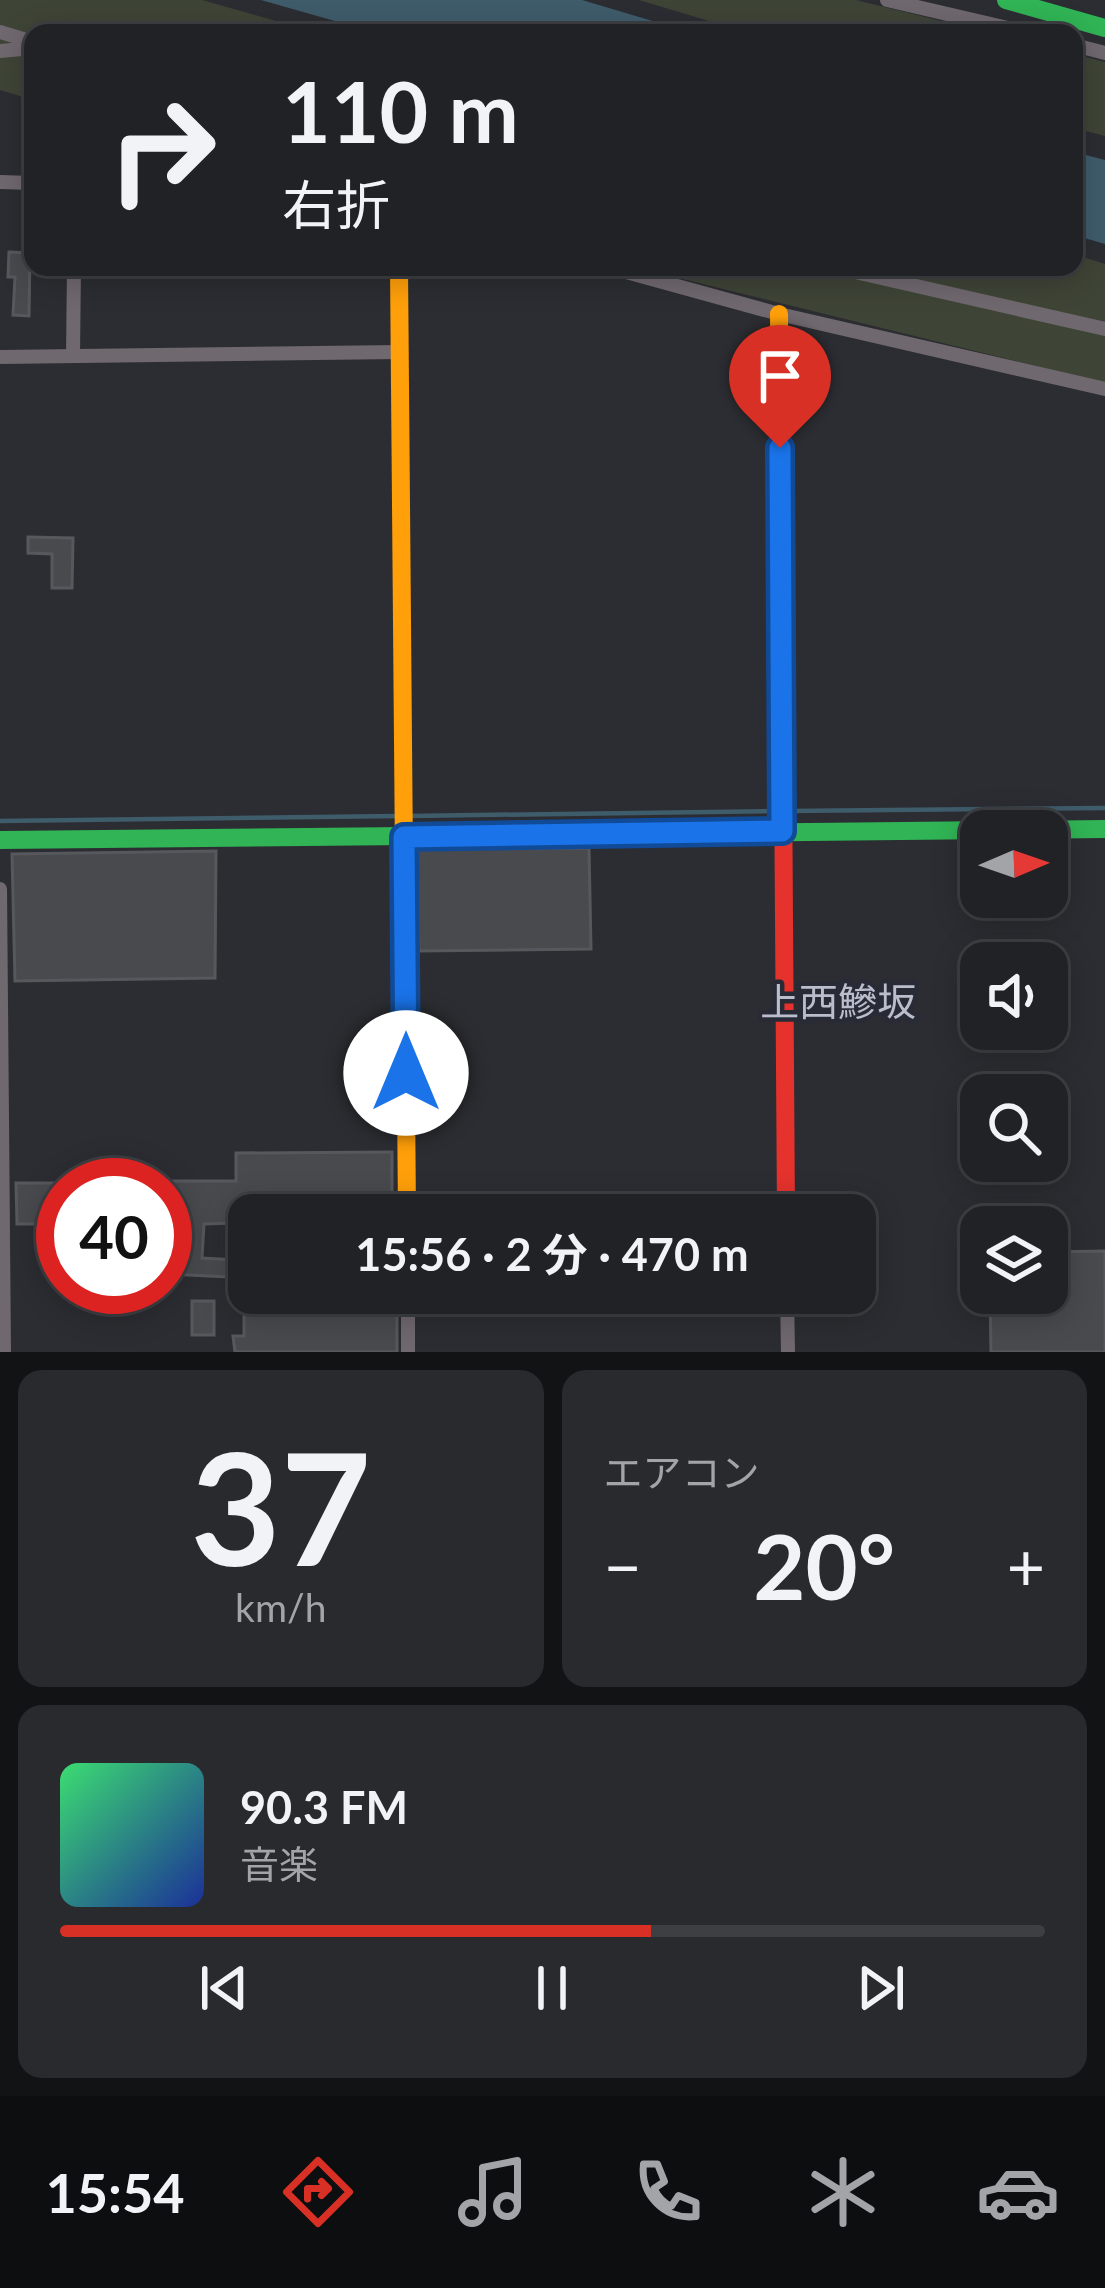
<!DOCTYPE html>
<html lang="ja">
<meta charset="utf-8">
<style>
:root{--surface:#212226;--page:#292a2e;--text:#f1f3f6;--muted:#a2a4a7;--line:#3e3f43;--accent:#d93025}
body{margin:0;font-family:Lato,"Noto Sans JP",sans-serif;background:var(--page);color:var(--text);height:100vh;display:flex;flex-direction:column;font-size:45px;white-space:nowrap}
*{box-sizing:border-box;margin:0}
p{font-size:39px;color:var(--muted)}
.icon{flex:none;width:66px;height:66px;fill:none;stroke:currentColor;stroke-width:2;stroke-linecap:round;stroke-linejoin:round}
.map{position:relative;height:1352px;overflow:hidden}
.details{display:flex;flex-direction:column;gap:18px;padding:18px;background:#121315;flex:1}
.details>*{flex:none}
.hud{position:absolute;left:24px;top:24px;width:1059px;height:252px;border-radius:24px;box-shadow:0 6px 30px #0003,0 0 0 3px var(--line);background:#212226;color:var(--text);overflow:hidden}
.needle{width:78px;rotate:88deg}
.fabs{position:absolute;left:960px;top:810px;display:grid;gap:24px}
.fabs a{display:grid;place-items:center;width:108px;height:108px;border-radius:24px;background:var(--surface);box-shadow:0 6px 30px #0003,0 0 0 3px var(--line);font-size:60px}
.speed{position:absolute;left:36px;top:1158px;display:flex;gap:24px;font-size:60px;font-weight:700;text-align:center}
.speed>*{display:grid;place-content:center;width:156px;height:156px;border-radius:50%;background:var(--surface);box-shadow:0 6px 30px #0003,0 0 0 3px var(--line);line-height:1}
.speed .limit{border:18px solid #d22;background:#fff;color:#111}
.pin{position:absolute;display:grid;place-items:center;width:102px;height:102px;color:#fff;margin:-123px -51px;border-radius:50% 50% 50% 0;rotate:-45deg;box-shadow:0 0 12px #0007}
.pin .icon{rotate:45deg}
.me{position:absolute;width:132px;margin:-66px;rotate:0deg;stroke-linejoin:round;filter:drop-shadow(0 0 9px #0008)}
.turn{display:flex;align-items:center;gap:42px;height:252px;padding:0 60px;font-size:54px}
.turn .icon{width:156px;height:156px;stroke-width:2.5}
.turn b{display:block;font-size:84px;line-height:102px}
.big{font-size:90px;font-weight:700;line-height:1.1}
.details .card{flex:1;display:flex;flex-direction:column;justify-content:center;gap:18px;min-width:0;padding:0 42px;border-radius:24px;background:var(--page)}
.details .dial{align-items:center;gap:0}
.dial b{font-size:156px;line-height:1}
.song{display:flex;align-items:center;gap:36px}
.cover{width:144px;height:144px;border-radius:18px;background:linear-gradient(135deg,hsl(140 70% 55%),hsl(230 70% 35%))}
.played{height:12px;border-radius:6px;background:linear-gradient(90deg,var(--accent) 60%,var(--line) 60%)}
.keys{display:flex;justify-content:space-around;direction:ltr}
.heat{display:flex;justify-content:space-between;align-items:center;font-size:66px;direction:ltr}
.details .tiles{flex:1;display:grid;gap:18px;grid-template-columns:1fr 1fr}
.card:last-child{grid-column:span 2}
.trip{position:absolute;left:228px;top:1194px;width:648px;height:120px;border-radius:24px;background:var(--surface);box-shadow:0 6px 30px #0003,0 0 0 3px var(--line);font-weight:700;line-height:120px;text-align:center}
.dock{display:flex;height:192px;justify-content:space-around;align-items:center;background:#0d0e0f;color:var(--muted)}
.dock .icon{width:84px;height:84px}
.dock .on{color:var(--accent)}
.dock b{font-size:54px;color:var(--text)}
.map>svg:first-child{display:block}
.green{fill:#3e4436}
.water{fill:#3f5c6b}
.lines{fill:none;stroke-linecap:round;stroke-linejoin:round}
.stream{stroke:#3f5c6b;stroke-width:4.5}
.building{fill:#484a4e;stroke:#57585d;stroke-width:3;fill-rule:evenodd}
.street{stroke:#70686f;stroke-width:14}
.fast{stroke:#30b455;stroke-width:18}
.slow{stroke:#ff9f0a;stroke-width:18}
.jam{stroke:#e5322d;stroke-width:18}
.route-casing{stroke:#114b97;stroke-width:30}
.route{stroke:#1a73e8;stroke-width:21}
.labels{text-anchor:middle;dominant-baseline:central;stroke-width:9;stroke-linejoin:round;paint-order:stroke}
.quarter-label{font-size:39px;fill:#babecc;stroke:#282b36}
</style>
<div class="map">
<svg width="1105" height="1352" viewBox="0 0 1105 1352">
<rect width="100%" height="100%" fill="#2c2d32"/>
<!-- green -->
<g class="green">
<polygon points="0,0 202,0 318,33 33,33 33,100 0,90"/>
<polygon points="639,0 856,0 990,33 749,33"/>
<polygon points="1074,54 1105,62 1105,136 1074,128"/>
<polygon points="1074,254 1105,264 1105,383 634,267 1074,267"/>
</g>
<!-- water -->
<g class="water">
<polygon points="261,0 582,0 693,33 377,33"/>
<polygon points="1074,152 1105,160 1105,244 1074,235"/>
</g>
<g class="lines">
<!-- stream -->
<g class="stream">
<polyline points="787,811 1105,808"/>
<polyline points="409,816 775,811"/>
<polyline points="0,821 397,816"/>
</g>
</g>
<!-- building -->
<g class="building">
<polygon points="9,252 30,253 29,316 13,315 15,277 8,277"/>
<polygon points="28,537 73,538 72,588 52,588 52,554 28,553"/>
<polygon points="589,848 591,949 419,951 417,849"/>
<polygon points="216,851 215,978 15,981 12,854"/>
<path d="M 392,1152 L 392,1215 L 249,1215 L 249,1278 L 168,1274 L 169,1253 L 180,1253 L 181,1224 L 165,1224 L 165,1181 L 236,1181 L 236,1153 ZM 236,1223 L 237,1260 L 202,1258 L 204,1224 Z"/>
<polygon points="16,1183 63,1183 63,1224 17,1224"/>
<polygon points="1105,1251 1105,1352 991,1352 990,1293 1047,1293 1047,1252"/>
<polygon points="244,1293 397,1293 397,1352 235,1352 233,1336 244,1336"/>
<rect x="192" y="1301" width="22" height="34"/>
</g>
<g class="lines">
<!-- street -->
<g class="street">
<polyline points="887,0 1029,33"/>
<polyline points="0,32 33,42"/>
<polyline points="1074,45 1105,53"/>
<polyline points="0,51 33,48"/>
<polyline points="0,182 33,183"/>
<polyline points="608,267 779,314 1105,389"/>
<polyline points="833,267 1105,329"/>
<polyline points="73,356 74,267"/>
<polyline points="0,357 399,352"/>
<polyline points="0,889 4,1352"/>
<polyline points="408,1293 408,1352"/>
<polyline points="787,1293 788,1352"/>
</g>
<!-- fast -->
<g class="fast">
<polyline points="1006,0 1105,28"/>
<polyline points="0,840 1105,829"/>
</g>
<!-- slow -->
<g class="slow">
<polyline points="399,267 407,1215"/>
<polyline points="779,314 783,770"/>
</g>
<!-- jam -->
<polyline class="jam" points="783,770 786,1215"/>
</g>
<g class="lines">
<defs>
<polyline id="route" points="406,1073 404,837 782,831 780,448"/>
</defs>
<!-- route casing -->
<use href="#route" class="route-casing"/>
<!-- route -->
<use href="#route" class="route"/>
</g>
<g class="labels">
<!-- quarter labels -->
<g class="quarter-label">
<text x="838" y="1001">上西鰺坂</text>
</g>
</g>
</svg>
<div class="fabs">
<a><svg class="needle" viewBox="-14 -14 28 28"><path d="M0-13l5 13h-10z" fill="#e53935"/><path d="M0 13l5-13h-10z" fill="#a2a4a7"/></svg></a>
<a><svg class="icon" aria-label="sound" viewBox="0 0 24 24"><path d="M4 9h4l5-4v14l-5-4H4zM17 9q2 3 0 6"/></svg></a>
<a><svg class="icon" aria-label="search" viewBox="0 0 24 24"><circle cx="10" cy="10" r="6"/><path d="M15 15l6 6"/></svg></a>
<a><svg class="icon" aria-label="layers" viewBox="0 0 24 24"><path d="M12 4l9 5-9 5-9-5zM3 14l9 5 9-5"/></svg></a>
</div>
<div class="speed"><div class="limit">40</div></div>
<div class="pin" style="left:780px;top:448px;background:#d93025"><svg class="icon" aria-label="arrive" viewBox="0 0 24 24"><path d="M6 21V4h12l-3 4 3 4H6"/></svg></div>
<svg class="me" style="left:406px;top:1073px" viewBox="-20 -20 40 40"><circle r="19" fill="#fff"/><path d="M0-13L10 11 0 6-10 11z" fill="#1a73e8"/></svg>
<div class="trip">15:56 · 2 分 · 470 m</div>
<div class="hud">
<div class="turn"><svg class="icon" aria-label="right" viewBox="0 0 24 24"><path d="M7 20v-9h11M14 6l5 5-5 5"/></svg><div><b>110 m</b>右折</div></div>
</div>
</div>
<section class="details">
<div class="tiles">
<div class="card dial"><b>37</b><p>km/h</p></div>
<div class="card"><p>エアコン</p>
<div class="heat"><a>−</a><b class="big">20°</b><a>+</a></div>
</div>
<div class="card">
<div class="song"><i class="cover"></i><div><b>90.3 FM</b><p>音楽</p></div></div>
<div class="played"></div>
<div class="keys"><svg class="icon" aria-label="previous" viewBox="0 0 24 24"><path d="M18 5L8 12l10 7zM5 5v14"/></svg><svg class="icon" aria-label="pause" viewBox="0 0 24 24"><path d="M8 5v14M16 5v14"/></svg><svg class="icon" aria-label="next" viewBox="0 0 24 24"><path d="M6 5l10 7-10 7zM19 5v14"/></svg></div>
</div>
</div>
</section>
<nav class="dock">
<b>15:54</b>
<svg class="icon on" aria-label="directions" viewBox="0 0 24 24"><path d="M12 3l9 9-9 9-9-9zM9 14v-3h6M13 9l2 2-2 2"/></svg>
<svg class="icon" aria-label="music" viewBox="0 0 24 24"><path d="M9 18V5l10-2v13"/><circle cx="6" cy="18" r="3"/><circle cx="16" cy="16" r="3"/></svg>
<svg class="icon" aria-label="phone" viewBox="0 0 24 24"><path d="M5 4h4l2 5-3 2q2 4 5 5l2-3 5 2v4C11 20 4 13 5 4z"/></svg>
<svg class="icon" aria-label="climate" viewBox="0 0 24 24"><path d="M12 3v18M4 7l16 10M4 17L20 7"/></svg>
<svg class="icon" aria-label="car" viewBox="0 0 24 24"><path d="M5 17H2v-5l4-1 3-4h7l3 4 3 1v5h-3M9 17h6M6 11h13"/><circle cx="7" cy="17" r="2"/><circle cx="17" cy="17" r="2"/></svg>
</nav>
